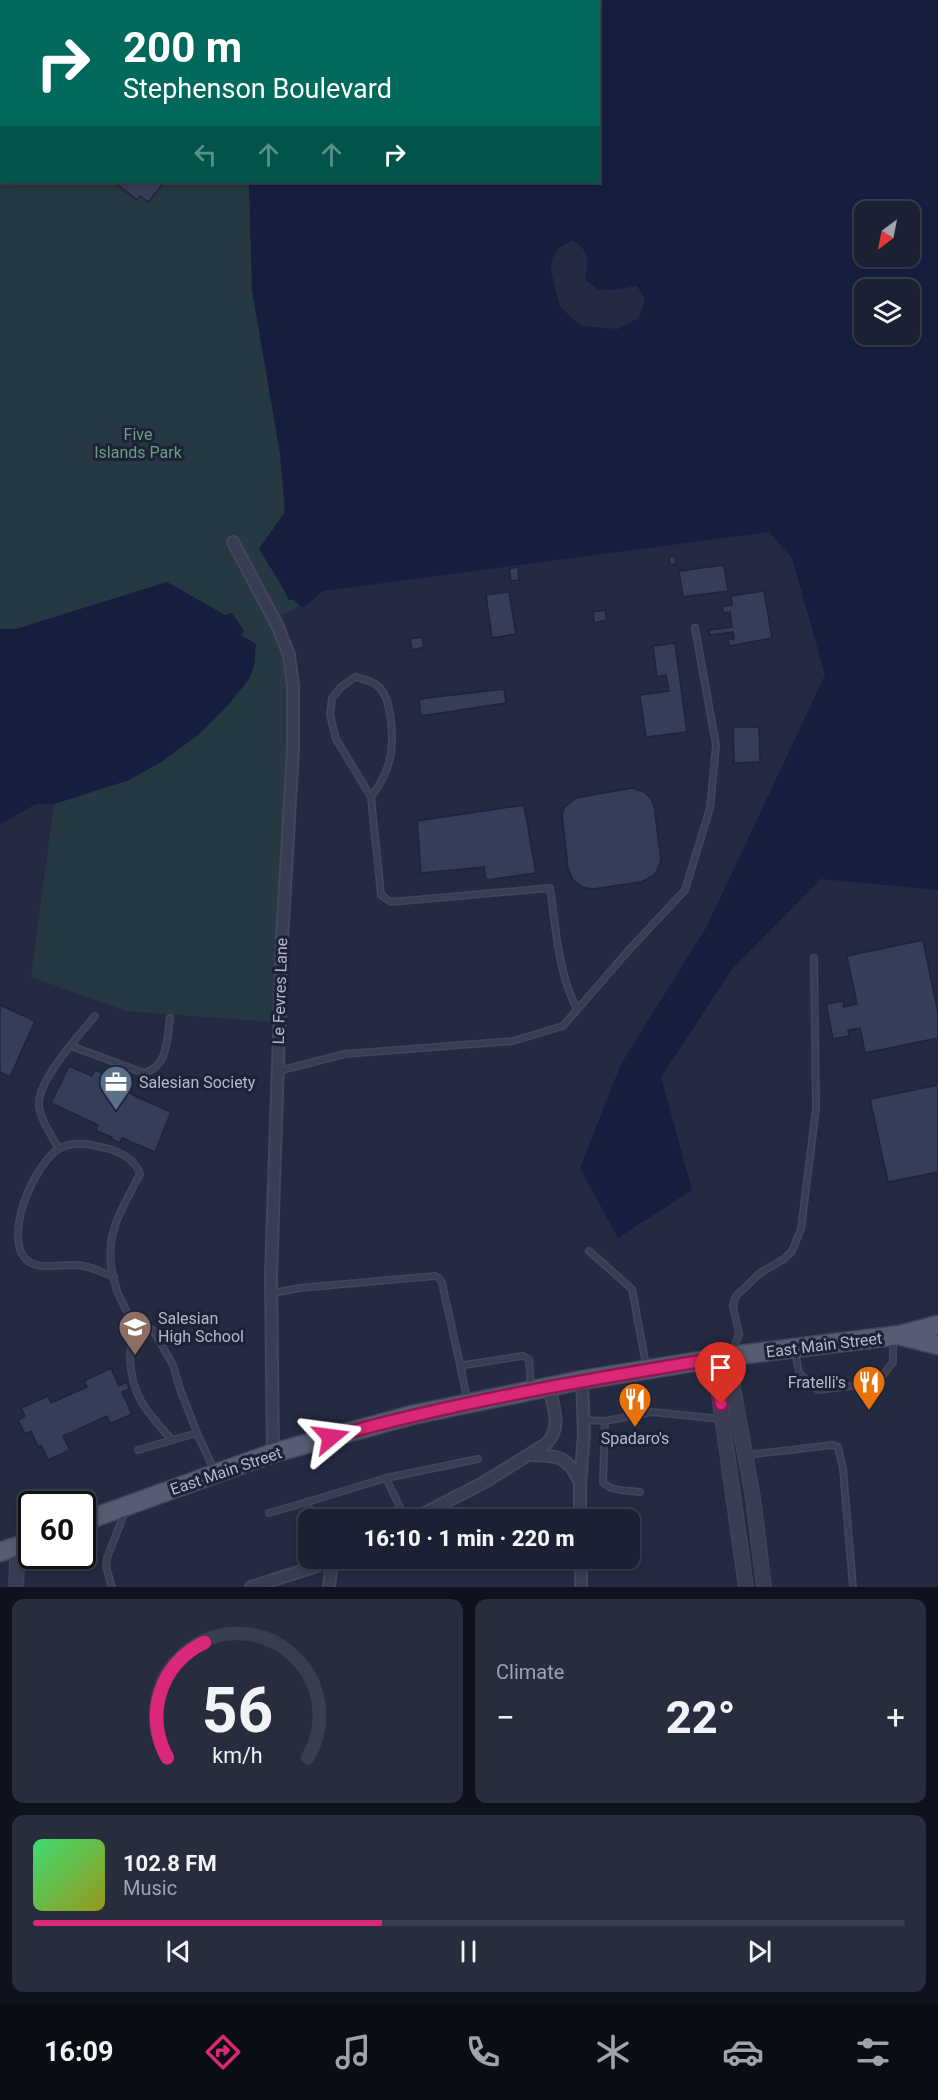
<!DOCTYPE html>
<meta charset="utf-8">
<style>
:root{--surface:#1b2032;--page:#282d3e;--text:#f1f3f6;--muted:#a0a3ac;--line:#393e4d;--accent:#db2777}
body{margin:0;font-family:Roboto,sans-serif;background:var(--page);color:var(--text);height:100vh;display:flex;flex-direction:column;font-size:22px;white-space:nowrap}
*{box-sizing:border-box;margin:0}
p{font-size:20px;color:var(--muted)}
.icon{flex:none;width:33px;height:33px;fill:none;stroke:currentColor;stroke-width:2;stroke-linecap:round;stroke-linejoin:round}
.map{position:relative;height:1587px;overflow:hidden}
.drawer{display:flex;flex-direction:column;gap:12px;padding:12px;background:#0f121c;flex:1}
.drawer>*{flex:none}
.top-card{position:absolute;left:0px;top:0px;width:600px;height:183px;box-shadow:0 3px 9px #0003,0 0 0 2px var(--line);background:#00695c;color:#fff;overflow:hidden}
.needle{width:39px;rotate:212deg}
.fabs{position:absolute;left:854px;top:201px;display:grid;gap:12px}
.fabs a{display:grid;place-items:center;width:66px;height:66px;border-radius:12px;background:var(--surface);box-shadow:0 3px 9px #0003,0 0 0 2px var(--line);font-size:30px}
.speed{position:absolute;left:18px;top:1491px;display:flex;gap:12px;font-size:30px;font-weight:700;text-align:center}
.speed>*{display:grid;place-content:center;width:78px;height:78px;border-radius:50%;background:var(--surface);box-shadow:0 3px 9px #0003,0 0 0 2px var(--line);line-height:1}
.speed .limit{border:3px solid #111;border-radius:9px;background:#fff;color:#111}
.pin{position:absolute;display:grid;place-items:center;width:51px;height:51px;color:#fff;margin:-62px -26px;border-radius:50% 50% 50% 0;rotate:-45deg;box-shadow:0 0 6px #0007}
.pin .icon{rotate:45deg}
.me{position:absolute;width:66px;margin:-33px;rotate:74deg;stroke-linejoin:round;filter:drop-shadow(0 0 4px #0008)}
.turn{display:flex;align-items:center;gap:21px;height:126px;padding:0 24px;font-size:27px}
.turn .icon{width:78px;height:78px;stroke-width:2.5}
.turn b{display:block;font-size:42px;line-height:51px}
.lanes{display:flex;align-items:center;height:57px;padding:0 24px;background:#0003;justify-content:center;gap:30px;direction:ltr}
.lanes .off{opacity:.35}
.big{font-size:45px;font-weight:800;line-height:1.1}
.drawer .widget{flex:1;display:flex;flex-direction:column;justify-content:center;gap:9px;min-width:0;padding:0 21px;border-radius:12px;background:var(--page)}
.drawer .dial{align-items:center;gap:0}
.dial svg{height:156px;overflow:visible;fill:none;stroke:var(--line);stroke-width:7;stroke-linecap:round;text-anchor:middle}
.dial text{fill:var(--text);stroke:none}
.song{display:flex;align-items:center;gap:18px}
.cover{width:72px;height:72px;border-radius:9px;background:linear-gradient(135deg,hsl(140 70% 55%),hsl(60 70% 35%))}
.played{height:6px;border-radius:3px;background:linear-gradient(90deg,var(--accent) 40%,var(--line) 40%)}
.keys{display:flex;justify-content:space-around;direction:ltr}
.heat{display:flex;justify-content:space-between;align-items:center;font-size:33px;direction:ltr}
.drawer .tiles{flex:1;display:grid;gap:12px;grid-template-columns:1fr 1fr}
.widget:last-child{grid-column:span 2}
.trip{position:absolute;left:298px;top:1509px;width:342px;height:60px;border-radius:12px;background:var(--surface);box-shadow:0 3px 9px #0003,0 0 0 2px var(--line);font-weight:800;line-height:60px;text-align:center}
.tab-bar{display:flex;height:96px;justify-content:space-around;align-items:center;background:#0b0d14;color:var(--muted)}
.tab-bar .icon{width:42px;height:42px}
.tab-bar .active{color:var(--accent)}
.tab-bar b{font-size:27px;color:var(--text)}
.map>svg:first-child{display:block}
.green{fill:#263942}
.water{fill:#161e40;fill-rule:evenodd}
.building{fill:#363d58;stroke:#1f2438;stroke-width:1.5}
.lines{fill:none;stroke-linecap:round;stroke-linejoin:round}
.service-casing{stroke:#42465a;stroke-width:8}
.minor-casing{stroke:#42465a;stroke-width:14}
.tertiary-casing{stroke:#42465a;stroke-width:16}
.primary-casing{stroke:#42465a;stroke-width:21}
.service{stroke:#383d51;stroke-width:5}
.minor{stroke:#383d51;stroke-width:10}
.tertiary{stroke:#383d51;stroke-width:14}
.primary{stroke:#565c71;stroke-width:18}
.route-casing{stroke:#8e194d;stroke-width:15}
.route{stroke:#db2777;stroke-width:10}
.labels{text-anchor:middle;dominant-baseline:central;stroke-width:6;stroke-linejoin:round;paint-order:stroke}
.park-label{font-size:16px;fill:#6b9e81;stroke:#1d2236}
.street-label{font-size:16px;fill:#b5b9cb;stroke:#1d2236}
.poi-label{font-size:16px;fill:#b5b9cb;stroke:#1d2236;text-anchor:start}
</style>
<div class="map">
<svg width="938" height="1587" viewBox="0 0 938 1587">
<rect width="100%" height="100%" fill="#242a42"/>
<!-- green -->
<polygon class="green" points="0,0 62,1 2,2 2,182 249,182 252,290 280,453 285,512 259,549 279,581 280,586 300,606 282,615 297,668 300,718 284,1023 126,1011 31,977 54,804 129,780 161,762 198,735 230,703 241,635 244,631 232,614 225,615 167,582 16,629 0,629"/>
<!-- water -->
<g class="water">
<polygon points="61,0 476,0 477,1 62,2"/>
<path d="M 533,0 L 938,0 L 938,890 L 821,879 L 733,968 L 661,1077 L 692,1190 L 618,1238 L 580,1168 L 621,1064 L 707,926 L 825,675 L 792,558 L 769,532 L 323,591 L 304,607 L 300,606 L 294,600 L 289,600 L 279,581 L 259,549 L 285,512 L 280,453 L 252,290 L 249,182 L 598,182 L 598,2 L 528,1 ZM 864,212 L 909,212 L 909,256 L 864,256 ZM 572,240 C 590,251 589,260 585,279 L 597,289 L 612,290 L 637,286 L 645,299 L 639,318 L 618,329 L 581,326 L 560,307 L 551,271 L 552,259 L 558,249 ZM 864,290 L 909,290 L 909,334 L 864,334 Z"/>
<polygon points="167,582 225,615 232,613 244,631 241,635 256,644 254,667 249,679 230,703 198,735 161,762 129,780 54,804 36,804 0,824 0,629 16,629"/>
</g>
<!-- building -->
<g class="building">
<polygon points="114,182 161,182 163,184 148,202 140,196 137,200"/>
<polygon points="675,556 676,564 670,565 669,557"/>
<polygon points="724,565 728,591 683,597 679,571"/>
<polygon points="518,567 519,580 511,581 509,569"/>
<polygon points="764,591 772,638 729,646 728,639 734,639 733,632 710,635 709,630 732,627 730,612 723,613 722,606 732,605 731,596"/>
<polygon points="509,592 516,634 492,638 486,595"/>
<polygon points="605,610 607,620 594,623 593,612"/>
<polygon points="422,637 424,647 412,650 410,639"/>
<polygon points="675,643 687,732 646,737 640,695 669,691 666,675 657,677 653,646"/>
<polygon points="504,689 506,703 421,716 419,699"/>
<polygon points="733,727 759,727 760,762 734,763"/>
<polygon points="632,788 644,792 651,799 654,806 661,860 657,871 653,876 641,882 593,889 582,887 573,880 568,868 562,815 564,808 575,798"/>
<polygon points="524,805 536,873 486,880 484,867 421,873 417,821"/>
<polygon points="923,940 938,1013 938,1038 865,1053 860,1028 848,1030 849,1036 833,1039 826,1004 843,1001 844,1007 857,1004 847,956"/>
<polygon points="0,1005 35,1021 10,1077 0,1072"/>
<polygon points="69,1066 92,1076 95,1070 116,1079 115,1083 135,1096 171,1112 155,1152 122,1138 120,1143 111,1139 112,1137 96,1131 98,1125 51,1103"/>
<polygon points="938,1085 938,1172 888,1182 870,1099"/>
<polygon points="111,1368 119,1386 127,1382 129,1389 122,1392 132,1414 110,1424 107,1416 63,1436 70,1450 48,1460 41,1445 38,1447 31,1431 25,1434 18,1420 25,1416 21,1408 48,1396 51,1403 87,1387 84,1381"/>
</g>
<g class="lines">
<defs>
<g id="service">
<path d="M 371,797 C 392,769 395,747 390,714 C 388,704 387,696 380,688 C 374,681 363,679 355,677 L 341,687 L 332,698 L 330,715 L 336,739 L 371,797 L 381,895 L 391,902 L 550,888 C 556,928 558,973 577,1009"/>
<path d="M 71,1046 L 144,1073 C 168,1067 167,1039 170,1018"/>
<polyline points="278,1071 345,1054 513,1041 563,1026 628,951 685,890 710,808 716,745 695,628"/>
<path d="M 59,1149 C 52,1136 38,1117 39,1102 C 40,1078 79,1035 95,1016"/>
<polyline points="589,1251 632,1289 646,1365"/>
<path d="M 114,1277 C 104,1273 94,1268 84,1266 C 67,1262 45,1271 29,1262 C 0,1241 34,1163 60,1148 C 75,1140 94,1145 109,1149 C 123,1153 135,1160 140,1174 C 118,1217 100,1240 117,1291 C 121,1302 129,1313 132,1324 C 135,1335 129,1349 130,1361 C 133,1399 148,1413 172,1440"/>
<polyline points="272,1293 300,1288 435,1276 439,1278 442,1283 461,1369"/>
<polyline points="133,1326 153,1330 173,1365 180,1389 197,1433 215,1472"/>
<polyline points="795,1351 799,1373 818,1390 877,1383 893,1362 893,1340"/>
<polyline points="732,1353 739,1334 733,1306 736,1296 760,1273 784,1259 792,1251 801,1229 816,1109 814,958"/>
<polyline points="467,1399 461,1369 464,1365 523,1356 529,1359 531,1388"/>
<polyline points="583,1420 605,1421 652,1412 711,1418 737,1418"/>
<path d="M 605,1421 L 603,1482 C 611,1492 628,1490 640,1492"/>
<polyline points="138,1450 197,1433"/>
<polyline points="747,1455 833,1445 838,1447 843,1469 853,1587"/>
<polyline points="269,1513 307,1502"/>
<polyline points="313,1520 307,1502 386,1478"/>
<polyline points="406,1520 386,1478 478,1459"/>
<polyline points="112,1587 106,1567 107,1558 125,1512"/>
</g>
<g id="minor">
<polyline points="233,542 278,627 289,655 293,686 293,750 282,940 271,1276 273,1453"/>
<path d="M 531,1455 C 556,1455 568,1456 579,1481"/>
<path d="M 411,1520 L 483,1483 L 546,1444 C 563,1427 553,1407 549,1386"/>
<polyline points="580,1520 580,1484 584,1435 582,1380"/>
<polyline points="251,1587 314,1567 335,1558"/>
<polyline points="329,1587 332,1560"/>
<polyline points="581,1587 581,1558"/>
</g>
<g id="tertiary">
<polyline points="731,1356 718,1388 746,1587"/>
<polyline points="731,1361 733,1388 753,1498 764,1587"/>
<polyline points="16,1587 18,1545"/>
</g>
<g id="primary">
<polyline points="902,1336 938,1345"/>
<polyline points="82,1522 273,1453 412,1415 582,1380 731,1356 900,1335 938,1325"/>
<polyline points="0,1552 32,1541"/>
</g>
</defs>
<!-- service casing -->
<use href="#service" class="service-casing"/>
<!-- minor casing -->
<use href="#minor" class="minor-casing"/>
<!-- tertiary casing -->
<use href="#tertiary" class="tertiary-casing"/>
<!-- primary casing -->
<use href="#primary" class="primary-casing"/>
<!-- service -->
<use href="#service" class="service"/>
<!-- minor -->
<use href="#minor" class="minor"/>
<!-- tertiary -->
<use href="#tertiary" class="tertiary"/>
<!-- primary -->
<use href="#primary" class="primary"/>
</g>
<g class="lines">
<defs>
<path id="route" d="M 331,1437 C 463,1400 597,1378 731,1356 L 718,1389 L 721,1404"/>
</defs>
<!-- route casing -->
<use href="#route" class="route-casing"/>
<!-- route -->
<use href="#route" class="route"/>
</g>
<!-- icons -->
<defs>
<symbol id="office-pin" viewBox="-11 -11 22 30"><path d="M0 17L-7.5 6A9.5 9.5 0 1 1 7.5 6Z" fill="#5c6f8a" stroke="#1d2236"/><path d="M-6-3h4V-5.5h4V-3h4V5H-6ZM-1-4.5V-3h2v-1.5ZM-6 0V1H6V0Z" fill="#fff"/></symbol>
<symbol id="school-pin" viewBox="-11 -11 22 30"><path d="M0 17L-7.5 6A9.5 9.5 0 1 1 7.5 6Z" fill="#8d6e63" stroke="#1d2236"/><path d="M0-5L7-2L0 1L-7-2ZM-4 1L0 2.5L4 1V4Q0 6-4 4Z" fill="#fff"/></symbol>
<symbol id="restaurant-pin" viewBox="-11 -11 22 30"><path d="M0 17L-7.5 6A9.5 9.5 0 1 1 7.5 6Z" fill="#e8710a" stroke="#1d2236"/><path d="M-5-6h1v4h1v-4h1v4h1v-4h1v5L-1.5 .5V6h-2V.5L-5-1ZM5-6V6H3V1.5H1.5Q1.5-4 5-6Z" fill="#fff"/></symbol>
</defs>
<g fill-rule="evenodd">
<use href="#office-pin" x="97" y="1063" width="38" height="52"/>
<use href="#school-pin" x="116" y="1308" width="38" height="52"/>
<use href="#restaurant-pin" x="850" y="1363" width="38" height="52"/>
<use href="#restaurant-pin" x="616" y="1380" width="38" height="52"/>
</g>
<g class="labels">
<!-- park labels -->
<g class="park-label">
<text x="138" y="434">Five<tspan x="138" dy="18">Islands Park</tspan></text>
</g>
<!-- street labels -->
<g class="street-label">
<text transform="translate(280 991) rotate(-88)">Le Fevres Lane</text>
<text transform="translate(824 1345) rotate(-7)">East Main Street</text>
<text transform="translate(226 1471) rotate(-19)">East Main Street</text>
</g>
<!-- poi labels -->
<g class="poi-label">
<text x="139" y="1082">Salesian Society</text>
<text x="158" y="1318">Salesian<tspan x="158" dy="18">High School</tspan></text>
<text x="846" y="1382" text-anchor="end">Fratelli's</text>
<text x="635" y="1438" text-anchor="middle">Spadaro's</text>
</g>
</g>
</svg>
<div class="fabs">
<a><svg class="needle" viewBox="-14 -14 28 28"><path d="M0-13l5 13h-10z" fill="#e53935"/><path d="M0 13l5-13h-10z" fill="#a0a3ac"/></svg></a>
<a><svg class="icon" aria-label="layers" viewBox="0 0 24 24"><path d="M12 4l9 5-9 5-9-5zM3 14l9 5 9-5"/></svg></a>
</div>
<div class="speed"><div class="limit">60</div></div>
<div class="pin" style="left:721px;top:1404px;background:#d93025"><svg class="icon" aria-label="arrive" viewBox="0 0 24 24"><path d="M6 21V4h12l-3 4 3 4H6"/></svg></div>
<svg class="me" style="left:331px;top:1437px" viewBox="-20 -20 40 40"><path d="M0-17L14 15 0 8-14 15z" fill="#db2777" stroke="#fff" stroke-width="4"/></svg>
<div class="trip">16:10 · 1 min · 220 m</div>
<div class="top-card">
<div class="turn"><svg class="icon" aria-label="right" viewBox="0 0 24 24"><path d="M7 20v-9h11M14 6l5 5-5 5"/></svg><div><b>200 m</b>Stephenson Boulevard</div></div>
<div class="lanes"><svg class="icon off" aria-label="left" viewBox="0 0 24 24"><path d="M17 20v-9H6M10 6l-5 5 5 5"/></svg><svg class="icon off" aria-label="ahead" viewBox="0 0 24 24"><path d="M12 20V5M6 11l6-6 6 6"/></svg><svg class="icon off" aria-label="ahead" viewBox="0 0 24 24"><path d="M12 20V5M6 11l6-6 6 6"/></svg><svg class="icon" aria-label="right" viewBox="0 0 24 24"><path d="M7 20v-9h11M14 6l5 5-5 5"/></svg></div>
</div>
</div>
<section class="drawer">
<div class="tiles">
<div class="widget dial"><svg viewBox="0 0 100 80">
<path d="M14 69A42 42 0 1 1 86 69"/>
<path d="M14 69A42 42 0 0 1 33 10" stroke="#db2777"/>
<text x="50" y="56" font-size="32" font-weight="700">56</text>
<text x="50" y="72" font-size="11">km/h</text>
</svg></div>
<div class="widget"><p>Climate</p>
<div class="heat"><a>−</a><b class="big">22°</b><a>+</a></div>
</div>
<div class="widget">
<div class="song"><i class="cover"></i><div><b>102.8 FM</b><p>Music</p></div></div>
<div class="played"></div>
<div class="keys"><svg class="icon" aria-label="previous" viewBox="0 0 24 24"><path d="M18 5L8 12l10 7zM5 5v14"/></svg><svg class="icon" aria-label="pause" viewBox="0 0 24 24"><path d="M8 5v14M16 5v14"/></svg><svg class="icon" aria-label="next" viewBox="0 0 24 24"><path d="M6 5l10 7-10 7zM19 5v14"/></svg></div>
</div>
</div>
</section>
<nav class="tab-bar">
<b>16:09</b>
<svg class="icon active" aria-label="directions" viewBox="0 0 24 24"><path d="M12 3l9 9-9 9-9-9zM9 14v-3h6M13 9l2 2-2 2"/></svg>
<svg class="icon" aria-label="music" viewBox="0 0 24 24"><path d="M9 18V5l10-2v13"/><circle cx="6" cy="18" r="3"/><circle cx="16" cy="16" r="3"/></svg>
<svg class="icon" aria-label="phone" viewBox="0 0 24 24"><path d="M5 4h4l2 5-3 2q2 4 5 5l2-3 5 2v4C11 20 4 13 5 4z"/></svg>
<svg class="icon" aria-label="climate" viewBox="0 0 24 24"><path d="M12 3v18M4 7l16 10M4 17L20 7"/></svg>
<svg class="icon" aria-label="car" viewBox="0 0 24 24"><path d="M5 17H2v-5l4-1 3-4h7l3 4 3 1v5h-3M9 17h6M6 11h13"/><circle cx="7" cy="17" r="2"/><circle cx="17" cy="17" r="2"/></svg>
<svg class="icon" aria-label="filters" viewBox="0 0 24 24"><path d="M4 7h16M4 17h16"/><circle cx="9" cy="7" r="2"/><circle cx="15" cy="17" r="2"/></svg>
</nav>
